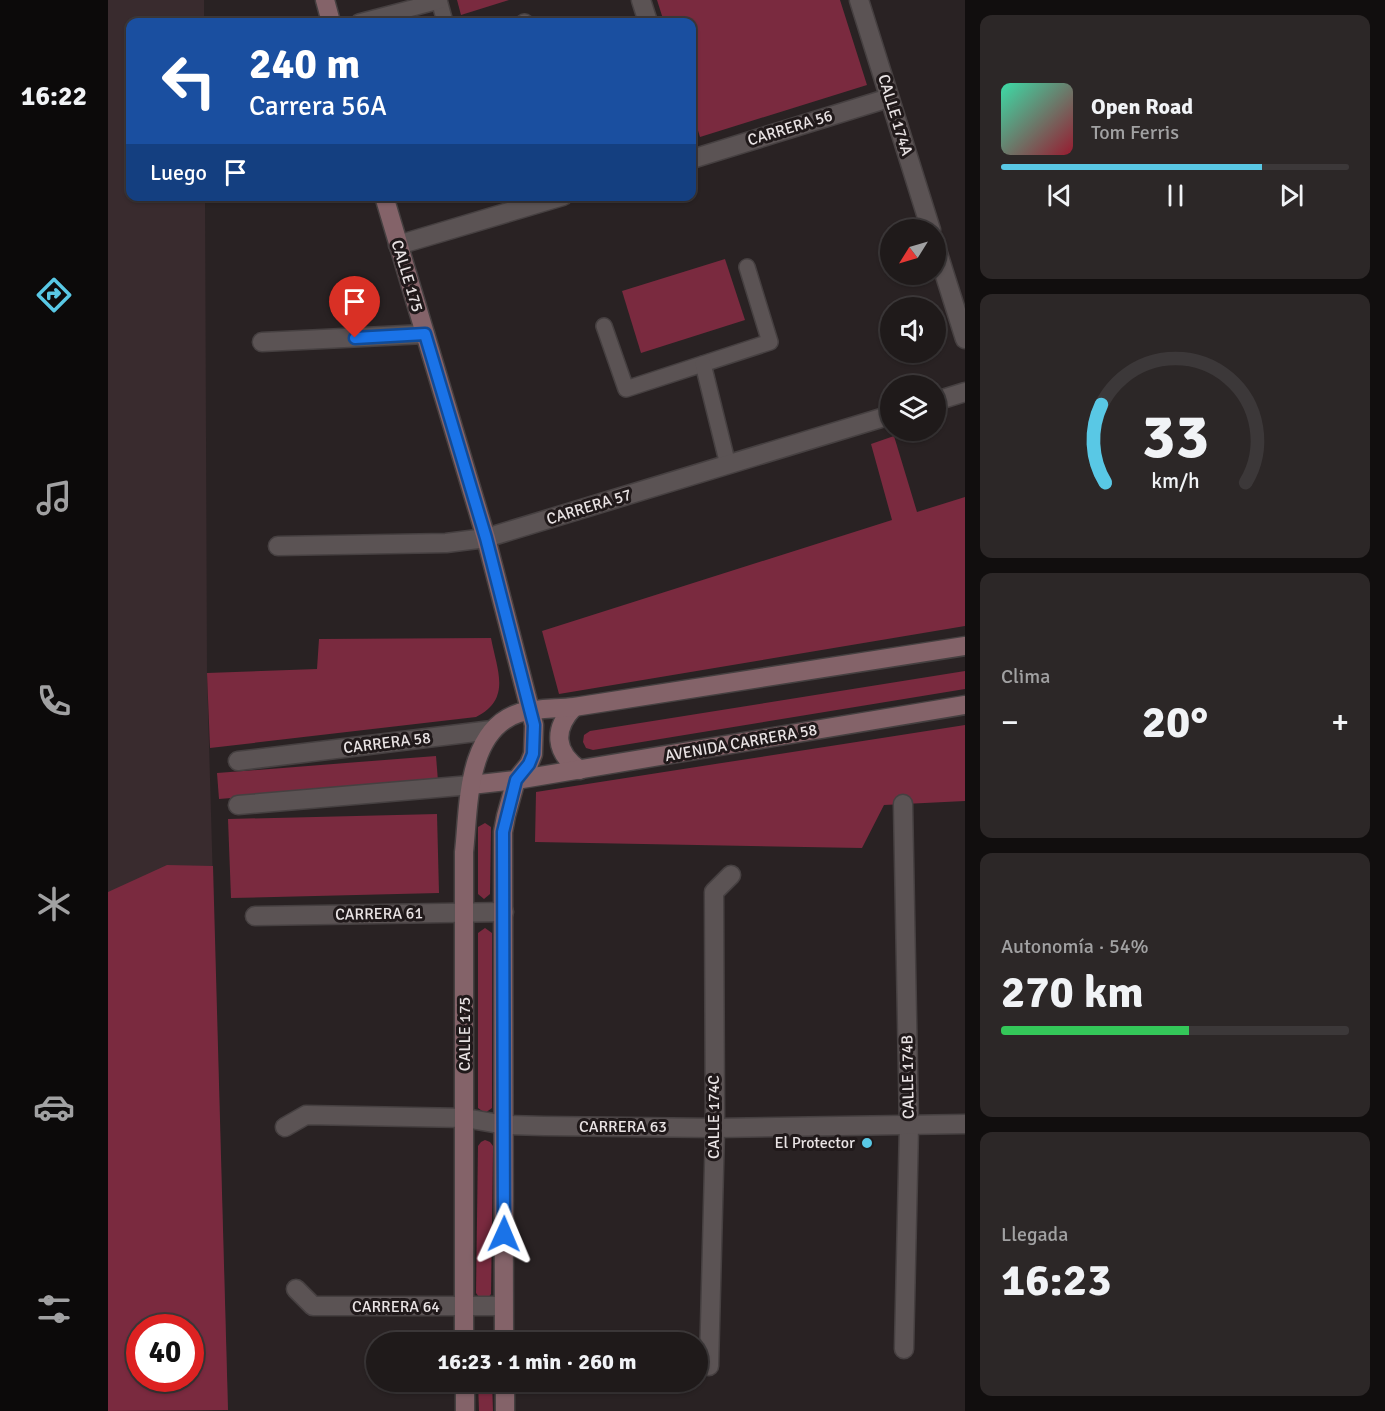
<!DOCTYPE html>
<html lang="es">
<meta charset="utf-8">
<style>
:root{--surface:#1f1a1a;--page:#2c2727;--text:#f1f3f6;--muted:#a1a1a2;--line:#3c3839;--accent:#59c8e5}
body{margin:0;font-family:Signika,sans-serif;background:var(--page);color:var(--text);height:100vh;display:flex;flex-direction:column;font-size:22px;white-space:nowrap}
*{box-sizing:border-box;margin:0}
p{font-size:20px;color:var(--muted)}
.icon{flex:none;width:33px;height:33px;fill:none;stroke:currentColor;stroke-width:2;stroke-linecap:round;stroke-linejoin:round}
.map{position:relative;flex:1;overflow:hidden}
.sheet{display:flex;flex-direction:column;gap:15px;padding:15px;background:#110e0e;width:420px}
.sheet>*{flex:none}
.guide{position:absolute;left:18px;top:18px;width:570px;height:183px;border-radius:12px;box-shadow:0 2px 4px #0004,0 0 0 2px var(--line);background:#1a4fa0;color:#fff;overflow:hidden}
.needle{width:39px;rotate:233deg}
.fabs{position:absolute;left:772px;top:219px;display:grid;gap:12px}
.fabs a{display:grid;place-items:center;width:66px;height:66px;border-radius:50%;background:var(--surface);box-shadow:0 2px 4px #0004,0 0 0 2px var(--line);font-size:30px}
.speed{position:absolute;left:18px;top:1314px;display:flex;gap:12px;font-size:30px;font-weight:700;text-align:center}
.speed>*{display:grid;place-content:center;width:78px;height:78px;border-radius:50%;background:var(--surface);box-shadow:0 2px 4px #0004,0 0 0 2px var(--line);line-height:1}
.speed .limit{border:9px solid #d22;background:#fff;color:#111}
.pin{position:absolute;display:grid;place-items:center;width:51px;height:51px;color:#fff;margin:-62px -26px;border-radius:50% 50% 50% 0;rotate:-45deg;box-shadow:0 0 6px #0007}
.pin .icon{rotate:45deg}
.me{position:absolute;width:66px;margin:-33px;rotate:1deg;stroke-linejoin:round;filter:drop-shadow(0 0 4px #0008)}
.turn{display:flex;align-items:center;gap:21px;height:126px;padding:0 24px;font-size:27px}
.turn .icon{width:78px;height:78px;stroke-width:2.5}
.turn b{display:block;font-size:42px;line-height:51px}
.then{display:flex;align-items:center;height:57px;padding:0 24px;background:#0003;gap:12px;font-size:22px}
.big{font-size:45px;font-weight:800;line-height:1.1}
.sheet .widget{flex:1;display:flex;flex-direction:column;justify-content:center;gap:9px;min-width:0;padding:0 21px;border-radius:12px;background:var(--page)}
.sheet .dial{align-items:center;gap:0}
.dial svg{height:156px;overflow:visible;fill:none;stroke:var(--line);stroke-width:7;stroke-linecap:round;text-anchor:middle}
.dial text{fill:var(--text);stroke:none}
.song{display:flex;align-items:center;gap:18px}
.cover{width:72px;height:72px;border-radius:9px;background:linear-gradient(135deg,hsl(160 70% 55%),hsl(350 70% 35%))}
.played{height:6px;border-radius:3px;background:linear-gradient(90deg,var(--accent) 75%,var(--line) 75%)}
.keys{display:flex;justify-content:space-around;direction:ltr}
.heat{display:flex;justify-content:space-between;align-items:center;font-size:33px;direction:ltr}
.charge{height:9px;border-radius:4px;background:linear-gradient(90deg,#34c759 54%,var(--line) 0)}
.trip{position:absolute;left:258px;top:1332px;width:342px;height:60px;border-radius:30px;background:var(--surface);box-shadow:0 2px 4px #0004,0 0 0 2px var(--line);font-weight:800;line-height:60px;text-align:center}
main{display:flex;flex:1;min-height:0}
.tab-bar{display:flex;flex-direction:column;width:108px;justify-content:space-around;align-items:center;background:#0c0a0a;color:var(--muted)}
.tab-bar .icon{width:42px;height:42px}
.tab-bar .on{color:var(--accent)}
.tab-bar b{font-size:27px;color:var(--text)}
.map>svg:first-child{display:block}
.built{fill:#392b2e;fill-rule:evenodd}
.green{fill:#7a2a3f;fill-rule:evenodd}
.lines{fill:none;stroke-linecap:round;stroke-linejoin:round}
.lane-casing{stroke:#464041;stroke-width:18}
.street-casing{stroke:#464041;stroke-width:21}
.secondary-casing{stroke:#464041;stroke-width:21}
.lane{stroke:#5b5354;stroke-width:15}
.street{stroke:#5b5354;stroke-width:18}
.secondary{stroke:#846369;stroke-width:18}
.route-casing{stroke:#114b97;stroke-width:15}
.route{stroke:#1a73e8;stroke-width:10}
.poi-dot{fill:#59c8e5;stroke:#20191a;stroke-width:2}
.labels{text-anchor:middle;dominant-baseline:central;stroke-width:6;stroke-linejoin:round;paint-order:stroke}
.street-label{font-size:16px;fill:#e9e3e4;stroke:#20191a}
.poi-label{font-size:16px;fill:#e9e3e4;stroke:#20191a;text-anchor:end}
</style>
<main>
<nav class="tab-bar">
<b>16:22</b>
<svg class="icon on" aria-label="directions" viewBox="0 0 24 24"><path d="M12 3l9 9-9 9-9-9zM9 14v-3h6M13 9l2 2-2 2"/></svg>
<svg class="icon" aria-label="music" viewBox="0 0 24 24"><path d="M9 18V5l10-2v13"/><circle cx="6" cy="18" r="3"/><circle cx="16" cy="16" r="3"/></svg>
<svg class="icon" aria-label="phone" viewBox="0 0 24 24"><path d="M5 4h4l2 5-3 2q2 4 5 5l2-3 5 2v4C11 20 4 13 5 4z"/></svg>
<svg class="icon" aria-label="climate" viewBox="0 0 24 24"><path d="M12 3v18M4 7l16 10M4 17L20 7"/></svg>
<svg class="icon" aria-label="car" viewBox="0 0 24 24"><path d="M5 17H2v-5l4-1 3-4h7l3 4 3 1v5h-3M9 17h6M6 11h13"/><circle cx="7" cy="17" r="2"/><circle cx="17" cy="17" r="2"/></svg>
<svg class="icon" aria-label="filters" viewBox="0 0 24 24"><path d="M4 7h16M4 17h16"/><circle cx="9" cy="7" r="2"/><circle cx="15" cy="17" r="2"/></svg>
</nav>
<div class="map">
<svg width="857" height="1411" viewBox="0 0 857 1411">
<rect width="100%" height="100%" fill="#292223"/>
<!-- built -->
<path class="built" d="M 0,0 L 96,0 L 96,22 L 22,22 L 22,196 L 97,197 L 99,673 L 120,1410 L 0,1411 ZM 32,1328 L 82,1328 L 82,1378 L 32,1378 Z"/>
<!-- green -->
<g class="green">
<polygon points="349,0 401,0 353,15"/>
<polygon points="549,0 732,0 759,85 592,137 584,111 584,22 556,22"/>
<polygon points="617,259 637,320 533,353 514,291"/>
<polygon points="786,436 809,512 857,497 857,626 451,694 434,631 784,520 763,444"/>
<path d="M 383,638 C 389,670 404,699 368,717 L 102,748 L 99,673 L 209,669 L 211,639 Z"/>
<polygon points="857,671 857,689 485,750 478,748 475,742 476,735 482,731"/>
<polygon points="857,725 857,801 776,805 754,848 427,842 428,792"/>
<polygon points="328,756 330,781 111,799 109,773"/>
<polygon points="329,814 331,893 123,898 120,819"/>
<polygon points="377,823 383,827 382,894 376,899 370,894 370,827"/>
<path d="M 59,865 L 105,866 L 120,1410 L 0,1411 L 0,892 ZM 32,1328 L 82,1328 L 82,1378 L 32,1378 Z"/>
<polygon points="377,928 384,933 384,1108 377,1113 370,1108 370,933"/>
<polygon points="377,1140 382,1142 385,1146 383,1294 380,1298 371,1297 368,1293 370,1146 373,1142"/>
<polygon points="370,1382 384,1382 385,1411 371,1411"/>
</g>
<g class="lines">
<defs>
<g id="lane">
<polyline points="331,0 337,22"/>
<polyline points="251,22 331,1"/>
<polyline points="416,22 417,22"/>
<polyline points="496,326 518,389 662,342 639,267"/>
<polyline points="595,364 620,465"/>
</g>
<g id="street">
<polyline points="533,0 540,22"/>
<polyline points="751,0 823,230"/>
<polyline points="584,159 781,98"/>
<polyline points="290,245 455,196"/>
<polyline points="828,247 857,339"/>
<polyline points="154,342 317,334"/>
<polyline points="828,401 857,392"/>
<polyline points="170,546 338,543 378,538 783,415"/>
<polyline points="130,761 384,730"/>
<polyline points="795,804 801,1126 796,1349"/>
<polyline points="130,805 363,785"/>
<polyline points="147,916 396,912"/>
<polyline points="177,1127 198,1115 357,1118 397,1125 436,1126 607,1128 857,1124"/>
<polyline points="188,1289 205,1306 395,1306"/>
<polyline points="601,1366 607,1128 606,892 623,875"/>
</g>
<g id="secondary">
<polyline points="217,0 223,22"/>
<polyline points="276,196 378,538 426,725 425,754 421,764 408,780 398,816 395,832 396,1342"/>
<path d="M 466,707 C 445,729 446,752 472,770"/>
<polyline points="363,785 408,780 857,705"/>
<path d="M 356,1342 L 356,852 C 361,807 358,730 411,713 C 428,708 448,709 466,707 L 857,646"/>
<polyline points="357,1382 357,1411"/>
<polyline points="397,1382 397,1411"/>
</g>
</defs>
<!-- lane casing -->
<use href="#lane" class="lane-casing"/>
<!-- street casing -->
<use href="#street" class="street-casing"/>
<!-- secondary casing -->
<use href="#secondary" class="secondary-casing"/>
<!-- lane -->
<use href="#lane" class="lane"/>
<!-- street -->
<use href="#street" class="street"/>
<!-- secondary -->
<use href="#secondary" class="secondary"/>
</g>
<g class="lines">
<defs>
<polyline id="route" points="247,338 317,334 378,538 426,725 425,754 421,764 408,780 395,832 396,1234"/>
</defs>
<!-- route casing -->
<use href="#route" class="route-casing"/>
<!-- route -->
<use href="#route" class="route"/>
</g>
<!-- markers -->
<circle class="poi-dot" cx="759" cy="1143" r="6"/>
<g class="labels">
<!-- street labels -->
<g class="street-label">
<text transform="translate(787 115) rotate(73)">CALLE 174A</text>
<text transform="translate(682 128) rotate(-17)">CARRERA 56</text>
<text transform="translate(299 276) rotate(73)">CALLE 175</text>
<text transform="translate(481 507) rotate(-17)">CARRERA 57</text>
<text transform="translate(279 743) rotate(-7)">CARRERA 58</text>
<text transform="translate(633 743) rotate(-10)">AVENIDA CARRERA 58</text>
<text transform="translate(271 914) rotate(-1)">CARRERA 61</text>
<text transform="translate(357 1034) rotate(-90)">CALLE 175</text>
<text transform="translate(800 1077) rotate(-91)">CALLE 174B</text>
<text transform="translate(606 1117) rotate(-90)">CALLE 174C</text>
<text x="515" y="1127">CARRERA 63</text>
<text x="288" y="1307">CARRERA 64</text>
</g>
<!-- poi labels -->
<g class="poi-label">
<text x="747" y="1143">El Protector</text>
</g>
</g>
</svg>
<div class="fabs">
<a><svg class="needle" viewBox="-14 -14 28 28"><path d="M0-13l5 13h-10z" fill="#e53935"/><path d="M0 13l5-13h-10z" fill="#a1a1a2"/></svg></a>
<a><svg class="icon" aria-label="sound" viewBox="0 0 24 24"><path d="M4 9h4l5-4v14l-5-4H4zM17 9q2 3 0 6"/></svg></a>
<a><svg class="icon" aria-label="layers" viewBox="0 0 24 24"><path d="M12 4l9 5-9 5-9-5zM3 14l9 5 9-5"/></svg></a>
</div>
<div class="speed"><div class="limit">40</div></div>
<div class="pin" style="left:247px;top:338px;background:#d93025"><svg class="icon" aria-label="arrive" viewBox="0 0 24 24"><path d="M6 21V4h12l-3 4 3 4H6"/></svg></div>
<svg class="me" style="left:396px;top:1234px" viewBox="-20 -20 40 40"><path d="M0-17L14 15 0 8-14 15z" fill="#1a73e8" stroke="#fff" stroke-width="4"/></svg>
<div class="trip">16:23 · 1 min · 260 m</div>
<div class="guide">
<div class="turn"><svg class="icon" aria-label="left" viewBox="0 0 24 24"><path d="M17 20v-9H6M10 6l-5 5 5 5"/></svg><div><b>240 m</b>Carrera 56A</div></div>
<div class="then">Luego<svg class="icon" aria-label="arrive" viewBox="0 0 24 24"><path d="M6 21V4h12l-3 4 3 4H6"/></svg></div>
</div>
</div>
<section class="sheet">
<div class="widget">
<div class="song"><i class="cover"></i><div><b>Open Road</b><p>Tom Ferris</p></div></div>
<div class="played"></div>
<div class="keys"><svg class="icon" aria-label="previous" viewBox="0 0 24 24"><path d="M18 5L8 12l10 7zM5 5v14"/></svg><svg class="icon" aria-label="pause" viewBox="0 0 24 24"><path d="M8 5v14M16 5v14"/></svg><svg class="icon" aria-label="next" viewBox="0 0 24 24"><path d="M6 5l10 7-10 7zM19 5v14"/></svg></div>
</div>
<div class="widget dial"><svg viewBox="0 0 100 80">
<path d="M14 69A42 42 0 1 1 86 69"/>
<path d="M14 69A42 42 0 0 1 12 29" stroke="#59c8e5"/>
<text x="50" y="56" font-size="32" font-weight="700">33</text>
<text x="50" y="72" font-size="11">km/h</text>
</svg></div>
<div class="widget"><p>Clima</p>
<div class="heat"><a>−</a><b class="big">20°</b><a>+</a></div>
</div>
<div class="widget"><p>Autonomía · 54%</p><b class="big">270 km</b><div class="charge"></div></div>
<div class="widget"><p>Llegada</p><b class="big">16:23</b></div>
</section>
</main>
